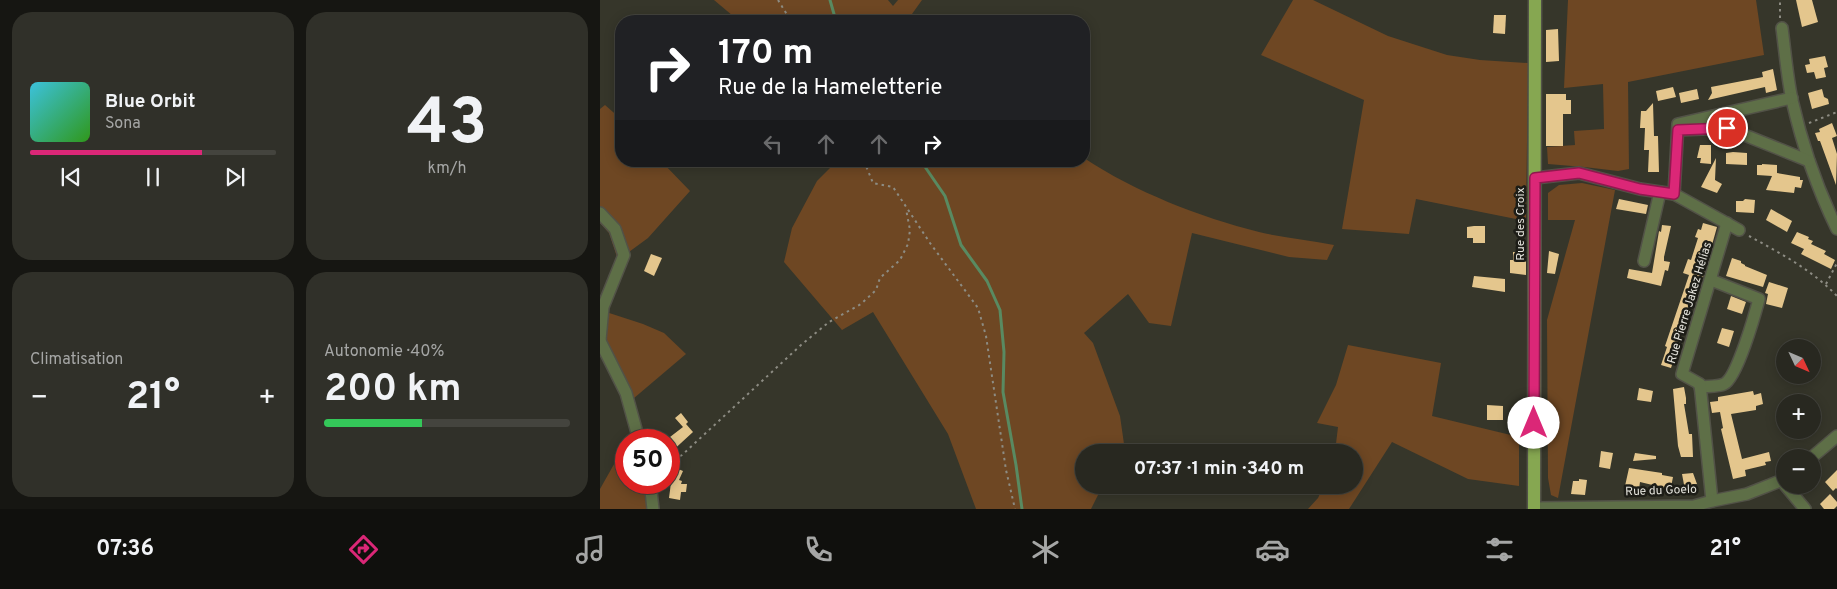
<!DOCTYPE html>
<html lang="fr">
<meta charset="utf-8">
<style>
:root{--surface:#282820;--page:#303029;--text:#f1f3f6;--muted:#a5a6a5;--line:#44443e;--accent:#db2777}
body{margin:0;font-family:Overpass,sans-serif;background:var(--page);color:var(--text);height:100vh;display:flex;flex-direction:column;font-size:19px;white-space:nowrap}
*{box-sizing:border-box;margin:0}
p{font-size:16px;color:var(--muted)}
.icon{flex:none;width:28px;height:28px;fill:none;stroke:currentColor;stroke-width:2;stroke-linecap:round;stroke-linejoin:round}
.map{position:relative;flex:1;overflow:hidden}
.side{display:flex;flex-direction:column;gap:12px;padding:12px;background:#161612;width:600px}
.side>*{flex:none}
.top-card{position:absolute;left:15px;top:15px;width:475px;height:152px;border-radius:20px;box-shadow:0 2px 12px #0003,0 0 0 1px var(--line);background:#202124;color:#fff;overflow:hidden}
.needle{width:32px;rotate:134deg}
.tools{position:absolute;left:1176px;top:339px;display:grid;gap:10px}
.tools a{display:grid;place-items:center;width:45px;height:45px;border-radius:50%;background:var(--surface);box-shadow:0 2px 12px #0003,0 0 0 1px var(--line);font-size:25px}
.speed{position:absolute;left:15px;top:429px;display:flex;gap:10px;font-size:25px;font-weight:700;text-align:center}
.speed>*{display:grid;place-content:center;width:65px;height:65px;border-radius:50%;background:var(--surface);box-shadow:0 2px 12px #0003,0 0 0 1px var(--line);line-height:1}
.speed .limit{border:8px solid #d22;background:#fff;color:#111}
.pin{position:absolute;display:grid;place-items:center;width:42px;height:42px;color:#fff;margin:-21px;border:2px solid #fff;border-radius:50%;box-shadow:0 1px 5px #0007}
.me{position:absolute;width:55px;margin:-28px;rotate:0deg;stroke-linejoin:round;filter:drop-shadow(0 0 4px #0008)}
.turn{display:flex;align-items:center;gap:18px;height:105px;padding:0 20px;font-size:22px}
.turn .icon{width:65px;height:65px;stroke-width:2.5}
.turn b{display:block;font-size:35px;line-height:42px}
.lanes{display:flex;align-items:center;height:48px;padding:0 20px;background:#0003;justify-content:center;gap:25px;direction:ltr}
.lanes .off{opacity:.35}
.big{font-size:38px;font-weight:700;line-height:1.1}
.side .tile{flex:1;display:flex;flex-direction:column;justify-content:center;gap:8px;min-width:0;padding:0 18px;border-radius:20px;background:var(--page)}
.side .dial{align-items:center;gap:0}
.dial b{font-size:65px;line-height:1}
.song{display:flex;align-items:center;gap:15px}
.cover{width:60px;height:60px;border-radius:8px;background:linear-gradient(135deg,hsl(190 70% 55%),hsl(110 70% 35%))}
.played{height:5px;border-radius:2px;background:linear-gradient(90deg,var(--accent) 70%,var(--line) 70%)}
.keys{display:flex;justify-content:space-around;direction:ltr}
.heat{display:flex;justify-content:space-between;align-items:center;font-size:28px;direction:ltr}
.charge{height:8px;border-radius:4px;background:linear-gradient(90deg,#34c759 40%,var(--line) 0)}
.side .tiles{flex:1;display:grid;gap:12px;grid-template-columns:repeat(2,1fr)}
.trip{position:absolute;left:475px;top:444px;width:288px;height:50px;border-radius:25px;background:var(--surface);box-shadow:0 2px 12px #0003,0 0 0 1px var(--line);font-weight:700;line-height:50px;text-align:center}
.menu{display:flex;height:80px;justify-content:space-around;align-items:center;background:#10100d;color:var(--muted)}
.menu .icon{width:35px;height:35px}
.menu .active{color:var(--accent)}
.menu b{font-size:22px;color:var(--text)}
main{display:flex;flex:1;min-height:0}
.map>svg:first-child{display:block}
.green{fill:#6e4723}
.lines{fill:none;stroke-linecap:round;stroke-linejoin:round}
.stream{stroke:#598a61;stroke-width:3}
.building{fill:#e4c68d}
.minor-casing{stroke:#525247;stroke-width:14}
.major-casing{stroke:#525247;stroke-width:15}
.path{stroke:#8d8c83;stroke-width:2;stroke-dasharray:2.5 4;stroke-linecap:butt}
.minor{stroke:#5e6f47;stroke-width:11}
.major{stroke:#86a751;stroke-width:12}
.route-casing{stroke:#8e194d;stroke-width:12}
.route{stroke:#db2777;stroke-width:9}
.labels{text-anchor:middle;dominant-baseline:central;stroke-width:5;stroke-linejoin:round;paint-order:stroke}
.street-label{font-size:12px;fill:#e5e4dd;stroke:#1d1d17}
</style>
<main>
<section class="side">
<div class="tiles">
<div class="tile">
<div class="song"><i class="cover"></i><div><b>Blue Orbit</b><p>Sona</p></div></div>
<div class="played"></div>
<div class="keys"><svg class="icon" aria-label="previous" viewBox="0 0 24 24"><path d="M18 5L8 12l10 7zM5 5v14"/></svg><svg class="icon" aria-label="pause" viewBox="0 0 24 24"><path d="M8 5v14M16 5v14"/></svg><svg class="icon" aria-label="next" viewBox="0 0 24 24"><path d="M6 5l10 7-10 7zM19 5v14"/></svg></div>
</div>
<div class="tile dial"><b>43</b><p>km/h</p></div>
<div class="tile"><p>Climatisation</p>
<div class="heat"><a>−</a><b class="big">21°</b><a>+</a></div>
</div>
<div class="tile"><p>Autonomie · 40%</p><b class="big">200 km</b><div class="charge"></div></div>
</div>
</section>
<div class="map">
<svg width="1237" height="509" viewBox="0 0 1237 509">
<rect width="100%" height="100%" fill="#36362a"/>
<!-- green -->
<g class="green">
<polygon points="114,0 288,0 293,6 298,0 322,0 307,21 139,21"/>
<polygon points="693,0 713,0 788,36 847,55 880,60 928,63 926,221 816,199 809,234 742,229 764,100 661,55"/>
<polygon points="968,0 1156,0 1164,55 1028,82 1029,169 1018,171 984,167 948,164 947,147 975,145 974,131 1004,129 1003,84 964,88"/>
<polygon points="5,105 21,119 21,161 61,161 90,191 48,238 18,260 9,233 0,223 0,109"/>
<path d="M 484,158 C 535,192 600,217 659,232 C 684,238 710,240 734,245 L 727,260 L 689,257 L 592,233 L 571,326 L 549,323 L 528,294 L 484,333 L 493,343 L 520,416 L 525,451 L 484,452 L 484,485 L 503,485 L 491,509 L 376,509 L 348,434 L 273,312 L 242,330 L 184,262 L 192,228 L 217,181 L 237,161 L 484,161 Z"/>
<polygon points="982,183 1015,190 958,498 951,495 948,478 947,320 975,220 948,220 948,193 959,185"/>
<polygon points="0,310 43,324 64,333 86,354 27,404 0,351"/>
<polygon points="748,345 841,363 832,416 919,437 919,486 868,479 792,442 749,509 708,509 718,498 724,485 754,485 754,452 735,452 738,427 717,423 736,385"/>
<polygon points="26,443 26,482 45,483 49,509 0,509 0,489"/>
</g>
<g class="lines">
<!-- stream -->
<g class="stream">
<polyline points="230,0 236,21"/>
<polyline points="321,161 345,196 361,245 387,281 400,310 404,352 403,392 416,465 422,509"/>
</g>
</g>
<!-- building -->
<g class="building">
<polygon points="1196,0 1212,0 1218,22 1202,27"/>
<polygon points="894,15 906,15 905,34 893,33"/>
<polygon points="958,29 959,61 946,62 946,30"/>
<polygon points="1225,56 1228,67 1224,68 1226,77 1216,79 1214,72 1207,73 1205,65 1210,64 1209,59"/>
<polygon points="1173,69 1177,90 1166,93 1165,87 1108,100 1112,93 1111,87 1163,77 1162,72"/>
<polygon points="1073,87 1076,97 1058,101 1056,91"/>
<polygon points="1097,89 1099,99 1081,103 1079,93"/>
<polygon points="1222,89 1224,97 1228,99 1229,104 1212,109 1208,93"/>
<polygon points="946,94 966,94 966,100 971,100 971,114 963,114 963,146 946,146"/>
<polygon points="1053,103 1054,136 1058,136 1059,172 1048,172 1049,150 1044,150 1045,128 1040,128 1041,111 1046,111"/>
<polygon points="1232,123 1237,136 1232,138 1237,154 1236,185 1220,141 1218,141 1215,133 1220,132 1219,129"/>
<polygon points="1100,145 1111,145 1111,164 1100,163 1101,158 1097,158"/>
<polygon points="1133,152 1147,153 1147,165 1126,164 1126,153"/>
<polygon points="1116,158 1115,180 1122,184 1117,193 1101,187"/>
<polygon points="1162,164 1177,165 1177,173 1200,177 1200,180 1203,180 1201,188 1195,187 1194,193 1166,190 1172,176 1157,175 1157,165 1162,165"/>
<polygon points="1019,199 1048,205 1046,214 1016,209"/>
<polygon points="1145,199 1155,200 1154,213 1136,212 1136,201 1143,201"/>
<polygon points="1171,209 1192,221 1187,232 1166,220"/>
<polygon points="1103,223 1117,227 1100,288 1098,287 1091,310 1090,310 1071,368 1061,365 1067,347 1065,346 1089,275 1083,273 1088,259 1091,260 1098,238 1095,237 1098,229 1101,230"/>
<polygon points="1062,225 1071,226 1064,257 1064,261 1070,262 1068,271 1065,270 1061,286 1027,278 1029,269 1052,273 1059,231 1061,232"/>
<polygon points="874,226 885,226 885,243 873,243 873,238 867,238 867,227"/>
<polygon points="1197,232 1209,237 1208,239 1213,241 1211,244 1226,251 1224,254 1235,260 1231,269 1201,254 1204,249 1191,243"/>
<polygon points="949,251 959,254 955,274 947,273"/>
<polygon points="913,252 926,253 926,275 910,273 910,260 913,260"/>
<polygon points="51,254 62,258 54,276 44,271"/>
<polygon points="1132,258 1141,261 1141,263 1145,265 1145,266 1167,275 1163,287 1126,276"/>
<polygon points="874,276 905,279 905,292 872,287"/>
<polygon points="1169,282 1188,288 1182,308 1166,304 1168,294 1165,293"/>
<polygon points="1131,296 1146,302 1142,314 1127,309"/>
<polygon points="1122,328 1134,331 1129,347 1117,343"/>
<polygon points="1084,387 1086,398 1086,404 1084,404 1089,434 1092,434 1093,457 1081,457 1078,446 1073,389"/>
<polygon points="1039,388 1053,391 1051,402 1037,400"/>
<polygon points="1153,391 1154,395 1161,393 1163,404 1156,406 1156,410 1131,414 1142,459 1169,452 1171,461 1165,462 1166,465 1145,470 1146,476 1133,479 1121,429 1123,428 1120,412 1112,413 1110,402 1118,401 1118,397"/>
<polygon points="887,405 903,406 903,420 887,420"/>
<polygon points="81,413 88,422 86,424 93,432 69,454 70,437 83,427 75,418"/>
<polygon points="1001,451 1013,453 1010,469 999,467"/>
<polygon points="1035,453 1056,456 1056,459 1033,461"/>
<polygon points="69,465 83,471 79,480 82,481 81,484 87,484 86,492 81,492 80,500 69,498 72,475 69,473"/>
<polygon points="1029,468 1062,473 1062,475 1073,477 1071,487 1067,486 1065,488 1040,482 1039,489 1025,486"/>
<polygon points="1237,470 1237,489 1236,488 1233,491 1225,482"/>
<polygon points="1093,473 1097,484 1093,484 1094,489 1085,490 1082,474"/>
<polygon points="979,479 987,480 985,495 971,494 973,481 979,481"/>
<polygon points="1230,494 1237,502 1237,506 1234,509 1224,509 1220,504"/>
</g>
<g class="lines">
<defs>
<g id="minor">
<path d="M 1182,28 C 1185,51 1187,76 1192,100 C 1202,144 1217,188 1237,229"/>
<polyline points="1078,130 1127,128 1209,161"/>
<polyline points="935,178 979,173 1040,189 1074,194 1139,230"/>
<polyline points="1074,194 1078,124 1192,98"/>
<polyline points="0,213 15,229 24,255 3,307 0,340"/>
<polyline points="1044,261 1060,192"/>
<polyline points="0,341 26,393 39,440"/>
<path d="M 1100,387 C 1107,386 1118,387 1124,384 C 1137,378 1155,314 1159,299 L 1111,280"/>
<polyline points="1211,458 1237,436"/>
<polyline points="50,482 53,509"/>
<polyline points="1185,485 1205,509"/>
<polyline points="1112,501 1100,384 1082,374 1127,223"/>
<polyline points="934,508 1094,506 1112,501 1147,494 1185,479"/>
</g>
<polyline id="major" points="934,509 935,0"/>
</defs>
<!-- minor casing -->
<use href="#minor" class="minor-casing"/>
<!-- major casing -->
<use href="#major" class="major-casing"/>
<!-- path -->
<g class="path">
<polyline points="178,0 191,21"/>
<polyline points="1180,18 1180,0"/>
<polyline points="1209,123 1237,112"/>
<polyline points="264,161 273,183 293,187 330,243 378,308 386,336 406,470 415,509"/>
<path d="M 1149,236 C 1180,253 1212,270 1237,296"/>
<polyline points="1226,284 1237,263"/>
<polyline points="69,463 82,455 201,345 229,322 261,304 276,290 280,278 300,260 308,244 310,230 306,209"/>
</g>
<!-- minor -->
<use href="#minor" class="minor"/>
<!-- major -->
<use href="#major" class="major"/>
</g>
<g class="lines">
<defs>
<polyline id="route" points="934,423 935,178 979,173 1040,189 1074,194 1078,130 1127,128"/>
</defs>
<!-- route casing -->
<use href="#route" class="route-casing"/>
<!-- route -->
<use href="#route" class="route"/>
</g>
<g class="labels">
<!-- street labels -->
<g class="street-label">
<text transform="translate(921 224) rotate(-90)">Rue des Croix</text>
<text transform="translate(1090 303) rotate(-73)">Rue Pierre Jakez Hélias</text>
<text transform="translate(1061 491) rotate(-2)">Rue du Goelo</text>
</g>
</g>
</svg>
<div class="tools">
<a><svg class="needle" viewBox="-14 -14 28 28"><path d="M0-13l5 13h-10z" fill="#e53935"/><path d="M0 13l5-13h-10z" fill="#a5a6a5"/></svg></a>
<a>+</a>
<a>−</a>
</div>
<div class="speed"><div class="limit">50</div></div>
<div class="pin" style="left:1127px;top:128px;background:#d93025"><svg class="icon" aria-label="arrive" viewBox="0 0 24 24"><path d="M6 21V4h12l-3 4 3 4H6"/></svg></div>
<svg class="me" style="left:934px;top:423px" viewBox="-20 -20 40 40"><circle r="19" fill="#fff"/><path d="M0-13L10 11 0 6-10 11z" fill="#db2777"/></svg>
<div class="trip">07:37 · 1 min · 340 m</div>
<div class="top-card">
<div class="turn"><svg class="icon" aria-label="right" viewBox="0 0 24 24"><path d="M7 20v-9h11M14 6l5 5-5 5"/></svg><div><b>170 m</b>Rue de la Hameletterie</div></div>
<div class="lanes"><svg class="icon off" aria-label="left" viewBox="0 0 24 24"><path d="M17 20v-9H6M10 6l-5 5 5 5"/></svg><svg class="icon off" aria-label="ahead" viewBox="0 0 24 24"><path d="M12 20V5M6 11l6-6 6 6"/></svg><svg class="icon off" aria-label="ahead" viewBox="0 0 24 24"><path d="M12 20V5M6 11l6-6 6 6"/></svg><svg class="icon" aria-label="right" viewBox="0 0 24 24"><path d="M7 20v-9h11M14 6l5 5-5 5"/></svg></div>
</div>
</div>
</main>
<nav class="menu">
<b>07:36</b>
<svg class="icon active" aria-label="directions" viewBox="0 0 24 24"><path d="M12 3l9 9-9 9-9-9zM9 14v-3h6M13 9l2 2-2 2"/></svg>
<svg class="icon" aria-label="music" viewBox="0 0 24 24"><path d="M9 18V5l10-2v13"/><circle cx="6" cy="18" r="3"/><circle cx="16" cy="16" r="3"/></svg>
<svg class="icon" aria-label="phone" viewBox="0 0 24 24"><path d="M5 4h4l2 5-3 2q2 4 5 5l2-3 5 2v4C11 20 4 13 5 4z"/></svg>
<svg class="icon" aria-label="climate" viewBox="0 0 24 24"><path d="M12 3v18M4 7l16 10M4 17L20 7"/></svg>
<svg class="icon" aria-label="car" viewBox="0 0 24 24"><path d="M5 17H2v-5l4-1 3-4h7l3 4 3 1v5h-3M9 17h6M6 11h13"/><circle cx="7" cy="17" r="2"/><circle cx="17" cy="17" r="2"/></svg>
<svg class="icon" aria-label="filters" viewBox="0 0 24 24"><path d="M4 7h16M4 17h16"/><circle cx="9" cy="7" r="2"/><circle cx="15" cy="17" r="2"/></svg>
<b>21°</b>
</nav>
